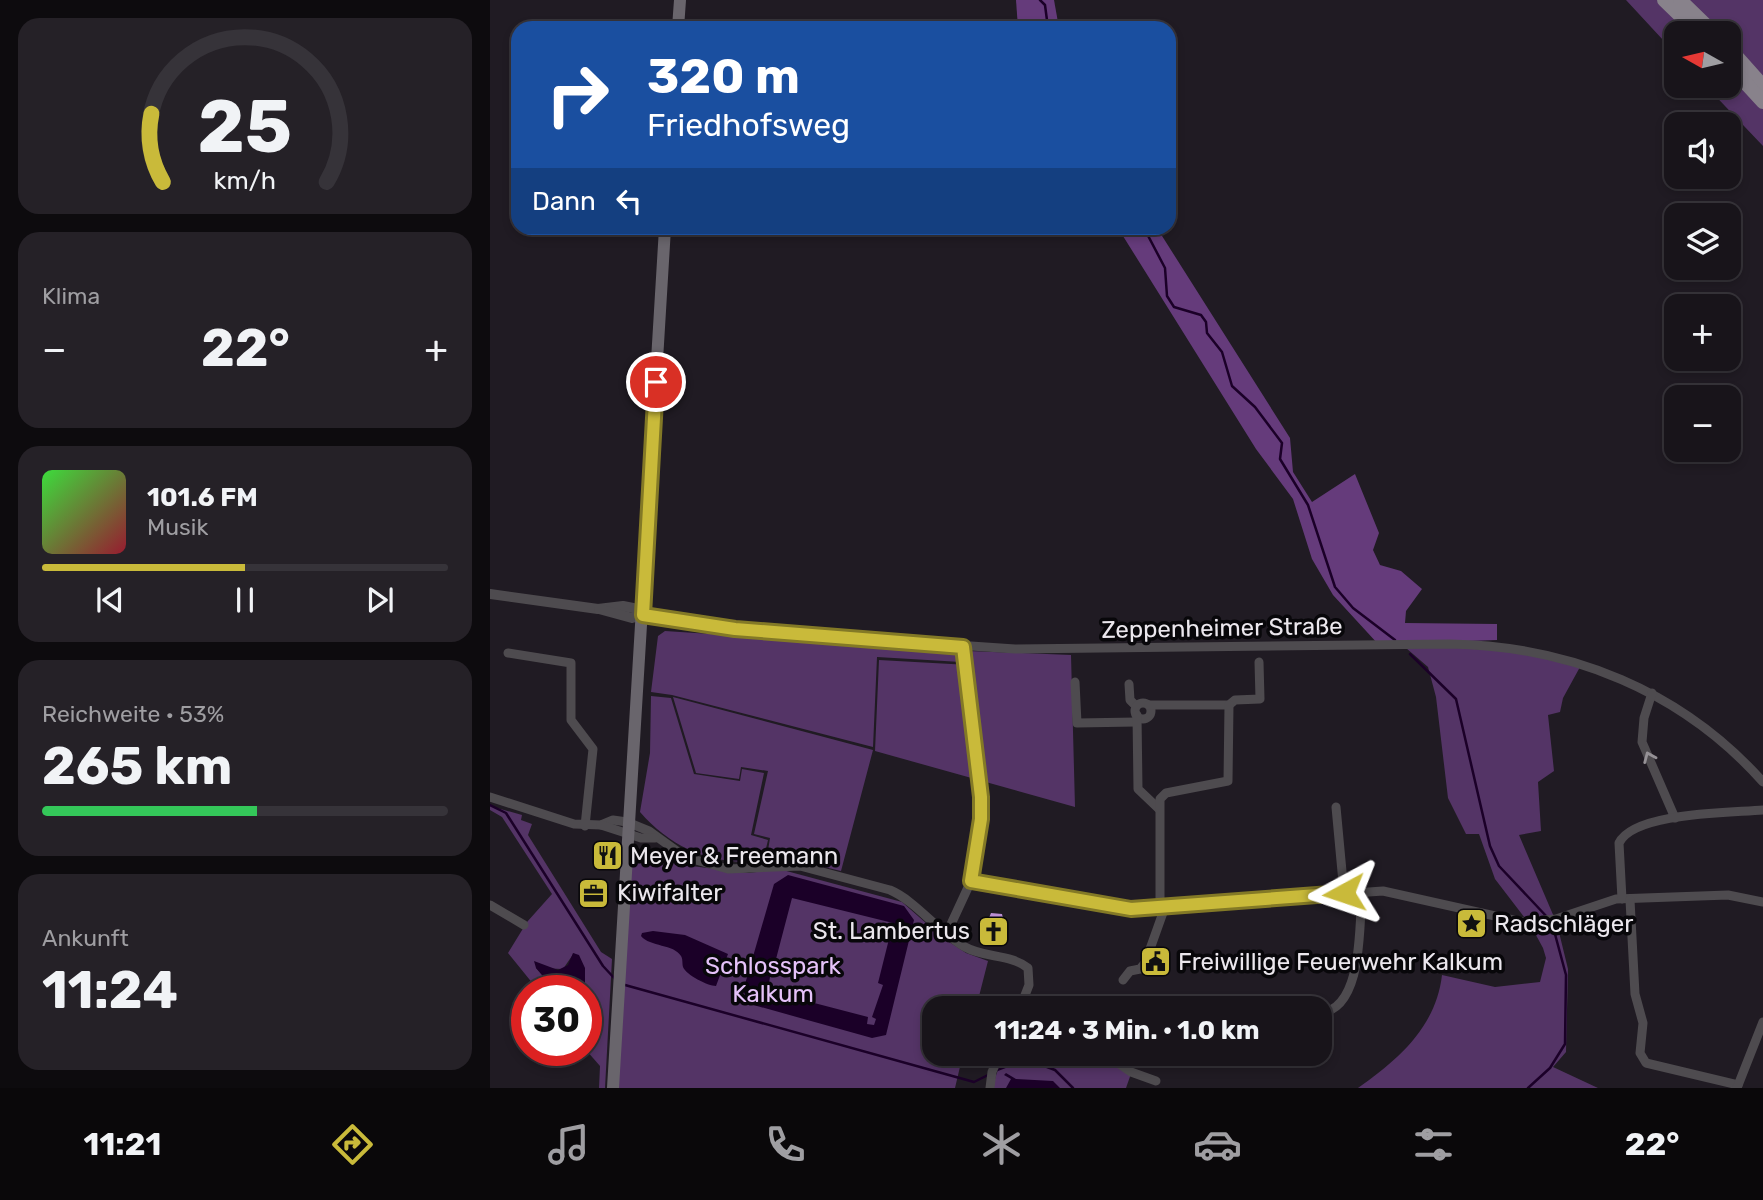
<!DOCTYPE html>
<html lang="de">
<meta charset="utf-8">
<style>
:root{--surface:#18141a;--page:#252127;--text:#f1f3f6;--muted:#9f9ea2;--line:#363339;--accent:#c9ba3a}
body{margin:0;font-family:Rubik,sans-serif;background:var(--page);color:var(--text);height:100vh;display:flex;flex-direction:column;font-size:26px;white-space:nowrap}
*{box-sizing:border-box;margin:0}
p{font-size:23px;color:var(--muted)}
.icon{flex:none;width:38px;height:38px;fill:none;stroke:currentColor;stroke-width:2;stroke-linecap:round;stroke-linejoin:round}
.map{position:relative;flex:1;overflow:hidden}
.side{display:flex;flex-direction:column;gap:18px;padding:18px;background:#0d0b0e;width:490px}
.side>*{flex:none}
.banner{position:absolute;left:21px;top:21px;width:665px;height:214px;border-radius:21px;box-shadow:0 4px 10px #0003,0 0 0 2px var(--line);background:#1a4fa0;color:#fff;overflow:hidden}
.needle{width:46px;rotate:278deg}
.tools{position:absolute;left:1174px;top:21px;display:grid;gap:14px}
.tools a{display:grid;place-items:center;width:77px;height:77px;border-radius:14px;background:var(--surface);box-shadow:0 4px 10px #0003,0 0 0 2px var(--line);font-size:35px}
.speed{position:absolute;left:21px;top:975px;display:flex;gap:14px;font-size:35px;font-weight:700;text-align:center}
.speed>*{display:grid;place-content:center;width:91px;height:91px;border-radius:50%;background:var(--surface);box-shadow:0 4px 10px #0003,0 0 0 2px var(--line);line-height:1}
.speed .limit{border:10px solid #d22;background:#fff;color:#111}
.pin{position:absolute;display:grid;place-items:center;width:60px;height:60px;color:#fff;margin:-30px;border:4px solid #fff;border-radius:50%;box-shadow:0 2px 7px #0007}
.me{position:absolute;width:77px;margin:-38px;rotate:265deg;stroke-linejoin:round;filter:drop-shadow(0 0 5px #0008)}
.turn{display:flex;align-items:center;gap:24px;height:147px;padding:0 21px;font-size:32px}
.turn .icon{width:91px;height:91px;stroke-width:2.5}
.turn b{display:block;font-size:49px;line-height:60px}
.then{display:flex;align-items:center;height:66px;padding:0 21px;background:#0003;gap:14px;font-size:26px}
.big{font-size:52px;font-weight:700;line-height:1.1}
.side .widget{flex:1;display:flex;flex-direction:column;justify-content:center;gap:10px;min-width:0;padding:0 24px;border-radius:21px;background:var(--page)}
.side .dial{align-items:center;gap:0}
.dial svg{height:182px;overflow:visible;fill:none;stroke:var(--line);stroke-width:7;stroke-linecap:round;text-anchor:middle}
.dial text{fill:var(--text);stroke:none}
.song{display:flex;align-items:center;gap:21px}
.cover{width:84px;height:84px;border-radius:10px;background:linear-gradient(135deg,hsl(120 70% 55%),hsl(350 70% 35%))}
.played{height:7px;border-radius:4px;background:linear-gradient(90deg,var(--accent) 50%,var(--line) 50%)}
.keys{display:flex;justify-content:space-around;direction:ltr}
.heat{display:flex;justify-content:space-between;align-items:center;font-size:38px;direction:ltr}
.charge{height:10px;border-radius:5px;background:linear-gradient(90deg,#34c759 53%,var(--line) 0)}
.trip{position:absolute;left:432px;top:996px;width:410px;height:70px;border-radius:21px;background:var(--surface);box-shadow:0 4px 10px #0003,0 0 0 2px var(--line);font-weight:700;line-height:70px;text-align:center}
.menu{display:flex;height:112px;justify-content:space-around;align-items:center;background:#0a080a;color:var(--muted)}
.menu .icon{width:49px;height:49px}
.menu .current{color:var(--accent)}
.menu b{font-size:32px;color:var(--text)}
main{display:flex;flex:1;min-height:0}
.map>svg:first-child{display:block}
.green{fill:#543466}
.forest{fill:#653b7b}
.water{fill:#1b0028;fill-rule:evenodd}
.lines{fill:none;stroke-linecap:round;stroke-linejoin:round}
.stream{stroke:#1b0028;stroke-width:2.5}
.building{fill:#ba8ed4}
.minor{stroke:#4e4b4f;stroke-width:9}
.tertiary{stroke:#4e4b4f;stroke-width:10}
.secondary{stroke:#69656c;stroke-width:12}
.trunk{stroke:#88828b;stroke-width:14}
.oneway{stroke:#959196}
.route-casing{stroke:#837926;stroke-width:18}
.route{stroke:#c9ba3a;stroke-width:12}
.labels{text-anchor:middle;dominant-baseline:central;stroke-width:7;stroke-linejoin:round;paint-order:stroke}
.street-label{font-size:24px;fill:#ebe7ed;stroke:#08070a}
.poi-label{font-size:24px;fill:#ebe7ed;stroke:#08070a;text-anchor:start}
.park-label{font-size:24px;fill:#e5c2f9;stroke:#08070a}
</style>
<main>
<section class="side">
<div class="widget dial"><svg viewBox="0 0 100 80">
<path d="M14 69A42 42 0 1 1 86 69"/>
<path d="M14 69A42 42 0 0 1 9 39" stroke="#c9ba3a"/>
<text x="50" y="56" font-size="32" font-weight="700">25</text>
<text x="50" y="72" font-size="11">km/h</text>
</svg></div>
<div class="widget"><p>Klima</p>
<div class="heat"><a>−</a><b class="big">22°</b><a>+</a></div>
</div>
<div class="widget">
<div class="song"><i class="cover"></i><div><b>101.6 FM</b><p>Musik</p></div></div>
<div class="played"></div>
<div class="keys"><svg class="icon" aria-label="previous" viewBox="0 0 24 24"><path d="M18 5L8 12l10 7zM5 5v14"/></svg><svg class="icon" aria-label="pause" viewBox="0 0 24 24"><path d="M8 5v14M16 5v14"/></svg><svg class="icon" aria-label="next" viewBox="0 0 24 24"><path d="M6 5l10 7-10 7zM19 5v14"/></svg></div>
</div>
<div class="widget"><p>Reichweite · 53%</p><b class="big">265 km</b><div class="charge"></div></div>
<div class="widget"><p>Ankunft</p><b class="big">11:24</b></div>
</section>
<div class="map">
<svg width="1273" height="1088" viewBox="0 0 1273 1088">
<rect width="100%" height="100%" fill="#201b23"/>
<!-- green -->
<g class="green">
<polygon points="1136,0 1273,0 1273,146 1216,86 1239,86 1239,33 1186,33 1186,54"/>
<polygon points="175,631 467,650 471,662 387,657 383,747 182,695 161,692 168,636"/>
<path d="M 961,647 L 1050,654 L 1090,667 L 1073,698 L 1070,712 L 1058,715 L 1064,771 L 1048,782 L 1051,831 L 1029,835 L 1067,924 L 1078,969 L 1076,1052 L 1063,1067 L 1108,1088 L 868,1088 C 908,1060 946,1027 952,975 L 1005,987 L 1050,982 L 1056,958 L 1053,948 L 1041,926 L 1005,879 L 989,834 L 976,834 L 958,798 L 946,697 L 938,667 L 916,648 Z"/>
<polygon points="478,651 581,655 585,807 385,751 389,660 479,665"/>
<path d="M 161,696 L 181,698 L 204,774 L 250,781 L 252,769 L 274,773 L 261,835 L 278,840 L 273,861 C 224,866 182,849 150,812 L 160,753 Z"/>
<polygon points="183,697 383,750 351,871 305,860 276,863 280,838 264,834 278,771 251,767 249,779 206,773"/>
<polygon points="0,806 32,815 31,820 42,824 38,835 111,952 122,959 115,1088 109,1088 110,1066 96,1050 96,990 84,953 73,969 46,968 65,990 48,990 18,953 37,922 62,894 12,817 0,810"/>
<polygon points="149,852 201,866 259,873 289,869 412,902 453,938 476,953 498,961 486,1008 444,1008 444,1054 473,1054 465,1088 128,1088 142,860"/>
<polygon points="513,1054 621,1054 643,1068 636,1088 502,1088"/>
</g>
<!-- forest -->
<g class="forest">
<polygon points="526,0 564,0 569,28 528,28"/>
<polygon points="628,228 667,228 800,438 803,472 822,502 865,474 889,533 883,550 890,565 911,571 932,589 916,611 915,623 1007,624 1007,640 888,644 843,595 822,559 803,499 766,449"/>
</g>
<!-- water -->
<g class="water">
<path d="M 298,875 L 414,906 L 424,920 L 396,1035 L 382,1038 L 260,1004 L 253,991 L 284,884 ZM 302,898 L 403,923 L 388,983 L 393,985 L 382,1017 L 386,1019 L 384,1025 L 377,1024 L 378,1017 L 282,992 L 280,999 L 272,996 L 274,989 L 278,989 L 283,959 L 286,959 Z"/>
<path d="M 163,931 L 195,935 L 238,954 L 226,986 C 218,986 196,975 193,967 C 192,963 193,959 191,956 C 184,944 160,947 151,936 L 152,933 Z"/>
<polygon points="83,953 89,955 95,968 95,990 65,990 46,968 44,961 68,970 78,965"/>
<polygon points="516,1073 526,1079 563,1081 570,1088 516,1088 521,1079 514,1075"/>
</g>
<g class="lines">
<!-- stream -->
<g class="stream">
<polyline points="550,0 555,5 558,28"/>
<polyline points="654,228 675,268 677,296 684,307 711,315 716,322 717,333 732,352 742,386 765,407 792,443 790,459 818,505 845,587 863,608 905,640"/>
<polyline points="920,654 966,699 1000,846 1009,866 1058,918"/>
<polyline points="0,805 16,813 113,966 126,980"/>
<polyline points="135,985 484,1082 498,1075"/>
<polyline points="507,1070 536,1059 565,1070 583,1088"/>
<polyline points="1038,1088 1060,1068 1075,1044 1076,975 1062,923"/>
</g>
</g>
<!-- building -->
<polygon class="building" points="501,913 512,914 515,927 508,943 503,940 501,944 492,935"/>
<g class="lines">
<!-- minor -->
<g class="minor">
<path d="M 153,615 L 245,630 L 525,649 L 960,644 C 1081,646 1192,691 1273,782"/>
<polyline points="18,653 81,663 81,720 103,749 95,826"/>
<polyline points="585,682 587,723 646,722"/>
<polyline points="639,684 640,700 646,706"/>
<polyline points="1162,693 1154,718 1152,742 1185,818"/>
<circle cx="653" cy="711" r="8"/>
<polyline points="659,705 739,705 745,700 770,699 769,662"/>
<polyline points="647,715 648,789 669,809"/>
<path d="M 0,797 L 84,824 L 111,825 L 123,820 L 137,822 L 159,831 L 195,857 L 238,869 L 310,866 L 400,890 C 426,901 448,932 475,947 C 494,958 521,954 538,968 L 539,985 L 530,1008"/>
<polyline points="846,807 854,893"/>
<polyline points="111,825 151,838 165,838"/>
<polyline points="481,881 641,909 893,891 1032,922 1066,919 1126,899 1238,895 1273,902"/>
<path d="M 1132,899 L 1129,843 C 1144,812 1241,813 1273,810"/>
<polyline points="1140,900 1145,994 1153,1023 1150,1053 1156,1063 1248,1085"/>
<polyline points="0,905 34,925"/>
<polyline points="670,908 670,799 676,793 738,781 739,705"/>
<polyline points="456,935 481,881 491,819 473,647"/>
<polyline points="633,980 640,971 650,969 655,963 675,907"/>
<path d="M 830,1013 C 874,1009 869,923 872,891"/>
<polyline points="615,1054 641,1072 666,1081"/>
<polyline points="500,1088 502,1072 510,1054"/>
<polyline points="1247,1088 1273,1022"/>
</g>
<!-- tertiary -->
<g class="tertiary">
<polyline points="0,594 108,609 133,606 143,608 153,615"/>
<polyline points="109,609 142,618 153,615"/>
</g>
<!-- secondary -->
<g class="secondary">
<polyline points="188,28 190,0"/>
<polyline points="123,1088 175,228"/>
</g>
<!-- trunk -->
<g class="trunk">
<polyline points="1174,0 1208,33"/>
<polyline points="1190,0 1224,33"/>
<polyline points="1239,48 1273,86"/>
<polyline points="1239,65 1273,102"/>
</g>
</g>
<!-- one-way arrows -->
<defs><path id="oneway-chevron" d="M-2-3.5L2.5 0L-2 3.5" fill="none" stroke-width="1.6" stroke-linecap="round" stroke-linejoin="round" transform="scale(1.75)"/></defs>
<use class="oneway" href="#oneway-chevron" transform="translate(1159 757) rotate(-113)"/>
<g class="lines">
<defs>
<polyline id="route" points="166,382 153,615 245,629 473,647 491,797 491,819 481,881 641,909 854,893"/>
</defs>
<!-- route casing -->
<use href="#route" class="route-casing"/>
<!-- route -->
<use href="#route" class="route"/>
</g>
<!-- icons -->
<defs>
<symbol id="restaurant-square" viewBox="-11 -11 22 22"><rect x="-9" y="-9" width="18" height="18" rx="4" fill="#c9ba3a" stroke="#08070a"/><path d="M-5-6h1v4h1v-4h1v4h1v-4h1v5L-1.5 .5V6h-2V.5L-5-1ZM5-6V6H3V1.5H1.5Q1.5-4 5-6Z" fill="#111"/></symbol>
<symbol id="office-square" viewBox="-11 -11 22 22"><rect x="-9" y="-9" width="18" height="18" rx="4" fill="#c9ba3a" stroke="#08070a"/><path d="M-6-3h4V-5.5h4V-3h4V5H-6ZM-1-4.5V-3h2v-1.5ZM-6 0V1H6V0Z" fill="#111"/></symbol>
<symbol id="sight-square" viewBox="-11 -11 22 22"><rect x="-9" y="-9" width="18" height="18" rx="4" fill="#c9ba3a" stroke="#08070a"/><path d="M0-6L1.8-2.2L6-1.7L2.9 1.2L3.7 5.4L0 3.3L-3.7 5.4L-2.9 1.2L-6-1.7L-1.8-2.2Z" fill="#111"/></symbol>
<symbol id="church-square" viewBox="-11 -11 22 22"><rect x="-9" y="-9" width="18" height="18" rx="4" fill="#c9ba3a" stroke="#08070a"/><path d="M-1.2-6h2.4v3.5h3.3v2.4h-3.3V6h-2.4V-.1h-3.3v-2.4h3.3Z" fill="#111"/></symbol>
<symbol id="civic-square" viewBox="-11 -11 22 22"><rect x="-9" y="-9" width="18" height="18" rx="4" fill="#c9ba3a" stroke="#08070a"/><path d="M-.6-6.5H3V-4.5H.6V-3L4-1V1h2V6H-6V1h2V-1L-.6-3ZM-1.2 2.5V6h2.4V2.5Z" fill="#111"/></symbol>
</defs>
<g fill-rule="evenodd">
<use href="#restaurant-square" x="100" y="838" width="35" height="35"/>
<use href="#office-square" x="86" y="876" width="35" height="35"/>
<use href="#sight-square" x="964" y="906" width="35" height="35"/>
<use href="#church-square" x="486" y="914" width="35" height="35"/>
<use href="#civic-square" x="648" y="944" width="35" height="35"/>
</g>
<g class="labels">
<!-- street labels -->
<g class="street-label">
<text transform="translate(732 628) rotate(-1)">Zeppenheimer Straße</text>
</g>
<!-- poi labels -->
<g class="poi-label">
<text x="140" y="856">Meyer &amp; Freemann</text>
<text x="127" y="893">Kiwifalter</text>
<text x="1004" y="924">Radschläger</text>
<text x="480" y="931" text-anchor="end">St. Lambertus</text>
<text x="688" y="962">Freiwillige Feuerwehr Kalkum</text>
</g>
<!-- park labels -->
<g class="park-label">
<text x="283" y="966">Schlosspark<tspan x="283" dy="28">Kalkum</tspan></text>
</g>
</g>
</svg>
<div class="tools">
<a><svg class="needle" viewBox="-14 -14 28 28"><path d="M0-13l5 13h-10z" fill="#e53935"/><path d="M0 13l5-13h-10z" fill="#9f9ea2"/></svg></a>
<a><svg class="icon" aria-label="sound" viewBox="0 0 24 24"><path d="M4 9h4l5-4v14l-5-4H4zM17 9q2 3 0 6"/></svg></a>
<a><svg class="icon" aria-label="layers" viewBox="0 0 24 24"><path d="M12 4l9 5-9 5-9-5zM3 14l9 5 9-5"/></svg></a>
<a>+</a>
<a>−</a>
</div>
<div class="speed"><div class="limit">30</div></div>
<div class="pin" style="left:166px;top:382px;background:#d93025"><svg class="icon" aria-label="arrive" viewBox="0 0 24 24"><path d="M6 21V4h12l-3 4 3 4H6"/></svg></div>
<svg class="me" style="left:854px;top:893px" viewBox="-20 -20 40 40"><path d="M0-17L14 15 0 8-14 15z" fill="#c9ba3a" stroke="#fff" stroke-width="4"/></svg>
<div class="trip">11:24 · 3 Min. · 1.0 km</div>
<div class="banner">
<div class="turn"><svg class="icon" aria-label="right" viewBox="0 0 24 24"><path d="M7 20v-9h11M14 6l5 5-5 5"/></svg><div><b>320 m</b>Friedhofsweg</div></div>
<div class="then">Dann<svg class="icon" aria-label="left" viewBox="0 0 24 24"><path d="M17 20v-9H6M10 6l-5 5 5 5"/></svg></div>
</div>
</div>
</main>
<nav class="menu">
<b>11:21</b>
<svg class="icon current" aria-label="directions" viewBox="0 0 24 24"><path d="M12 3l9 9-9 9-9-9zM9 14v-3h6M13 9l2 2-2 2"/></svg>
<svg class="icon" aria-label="music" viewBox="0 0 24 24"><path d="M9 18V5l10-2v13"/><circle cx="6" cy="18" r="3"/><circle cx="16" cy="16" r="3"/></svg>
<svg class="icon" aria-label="phone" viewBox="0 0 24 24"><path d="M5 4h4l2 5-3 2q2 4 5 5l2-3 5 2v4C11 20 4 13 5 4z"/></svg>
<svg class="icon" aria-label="climate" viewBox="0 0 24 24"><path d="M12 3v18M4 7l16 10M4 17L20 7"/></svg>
<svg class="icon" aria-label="car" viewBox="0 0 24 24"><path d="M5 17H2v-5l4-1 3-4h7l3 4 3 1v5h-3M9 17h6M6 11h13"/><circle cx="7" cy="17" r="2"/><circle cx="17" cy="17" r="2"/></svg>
<svg class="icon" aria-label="filters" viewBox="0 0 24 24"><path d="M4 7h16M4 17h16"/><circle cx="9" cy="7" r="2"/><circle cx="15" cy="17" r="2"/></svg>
<b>22°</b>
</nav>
